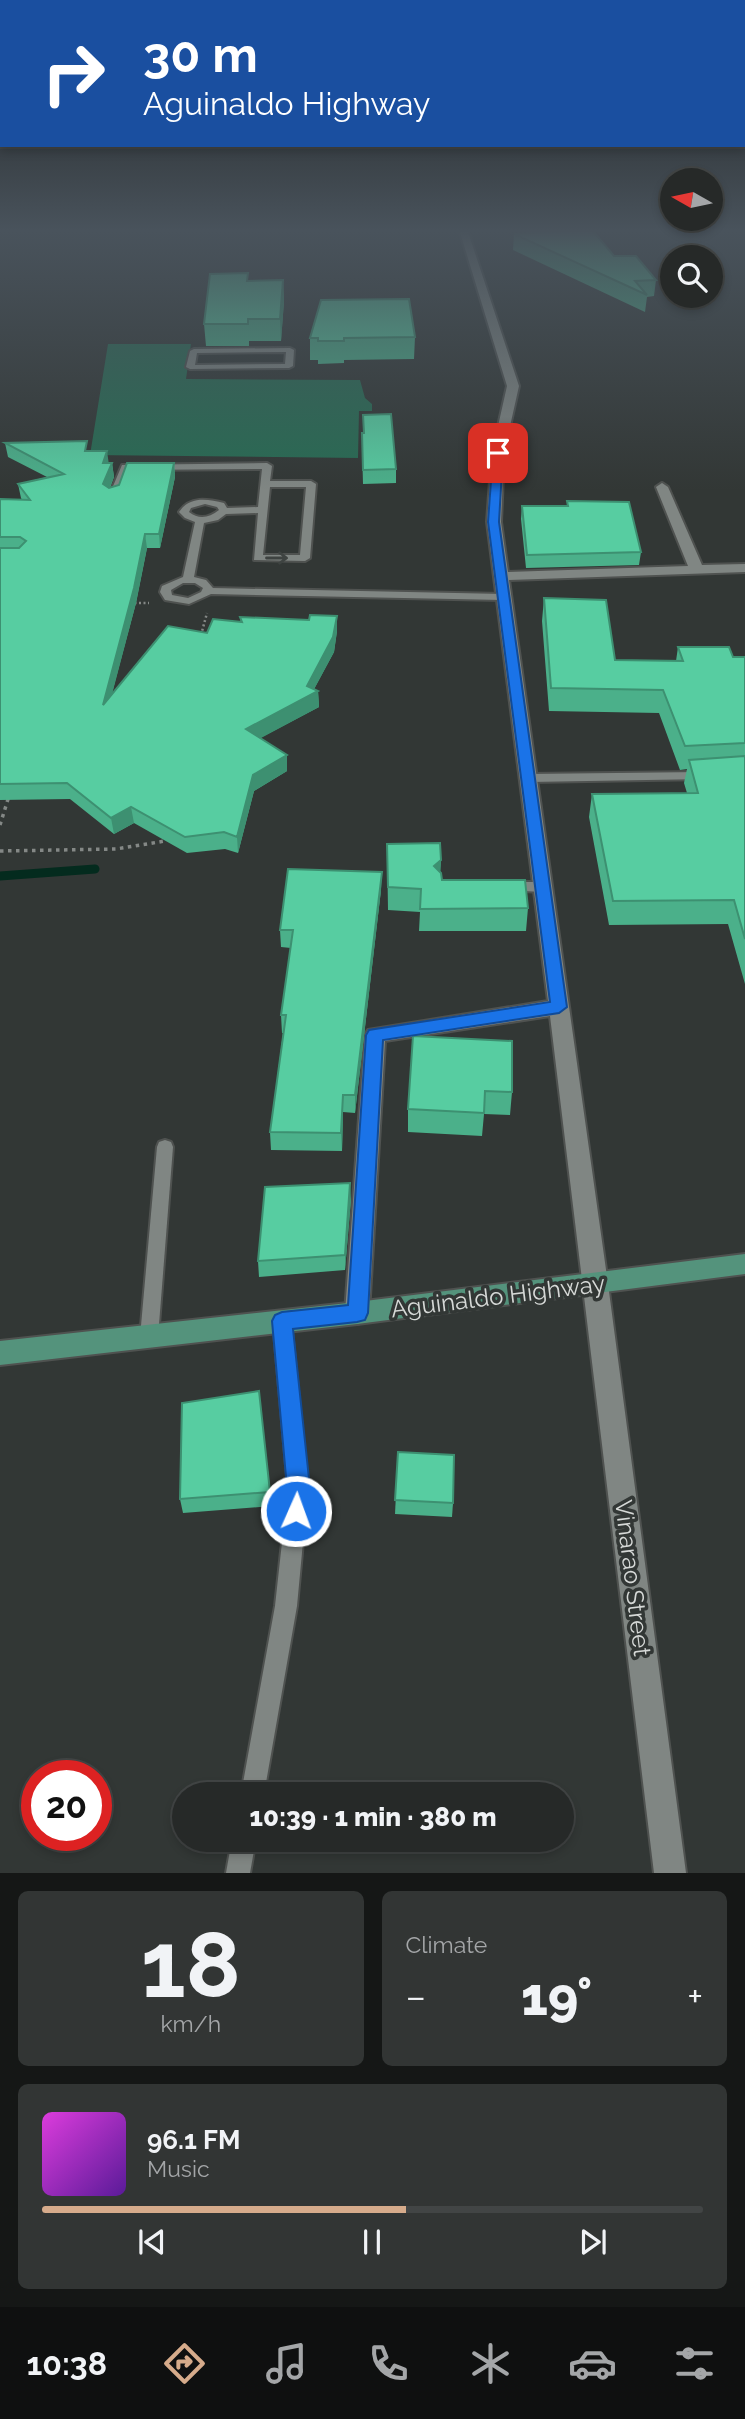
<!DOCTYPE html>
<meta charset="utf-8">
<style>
:root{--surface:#262928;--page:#323534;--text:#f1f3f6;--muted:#a4a6a8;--line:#424545;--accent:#d6ab8b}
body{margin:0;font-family:Raleway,sans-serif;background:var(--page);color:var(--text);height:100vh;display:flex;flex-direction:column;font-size:26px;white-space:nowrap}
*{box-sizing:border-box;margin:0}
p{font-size:23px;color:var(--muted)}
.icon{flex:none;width:38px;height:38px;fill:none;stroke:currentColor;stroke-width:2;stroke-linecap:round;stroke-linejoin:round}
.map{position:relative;height:1873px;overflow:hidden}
.side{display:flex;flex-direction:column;gap:18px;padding:18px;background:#151716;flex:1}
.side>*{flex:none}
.banner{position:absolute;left:0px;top:0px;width:746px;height:147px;box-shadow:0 4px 10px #0003,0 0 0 2px var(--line);background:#1a4fa0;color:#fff;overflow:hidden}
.needle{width:46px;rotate:279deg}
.buttons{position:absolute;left:660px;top:168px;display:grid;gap:14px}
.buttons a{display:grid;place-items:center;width:63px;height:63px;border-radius:50%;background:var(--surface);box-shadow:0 4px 10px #0003,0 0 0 2px var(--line);font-size:35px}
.speed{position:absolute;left:21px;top:1760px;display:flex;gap:14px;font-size:35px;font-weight:700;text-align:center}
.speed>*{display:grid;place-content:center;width:91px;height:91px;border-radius:50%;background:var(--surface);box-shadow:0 4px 10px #0003,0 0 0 2px var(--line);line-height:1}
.speed .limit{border:10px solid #d22;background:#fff;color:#111}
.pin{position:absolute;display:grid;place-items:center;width:60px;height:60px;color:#fff;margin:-30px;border-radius:14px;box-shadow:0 4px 10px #0006}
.me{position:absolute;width:77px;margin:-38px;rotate:2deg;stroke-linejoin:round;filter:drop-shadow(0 0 5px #0008)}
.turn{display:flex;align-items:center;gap:24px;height:147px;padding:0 28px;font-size:32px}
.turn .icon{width:91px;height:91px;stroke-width:2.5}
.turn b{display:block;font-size:49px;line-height:60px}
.big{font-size:52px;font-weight:800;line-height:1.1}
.side .card{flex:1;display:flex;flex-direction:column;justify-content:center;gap:10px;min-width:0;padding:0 24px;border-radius:10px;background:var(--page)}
.side .dial{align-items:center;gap:0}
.dial b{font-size:91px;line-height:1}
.song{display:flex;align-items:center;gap:21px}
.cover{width:84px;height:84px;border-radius:10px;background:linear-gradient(135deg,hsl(300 70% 55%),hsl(270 70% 35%))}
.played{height:7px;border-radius:4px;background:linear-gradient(90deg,var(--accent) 55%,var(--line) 55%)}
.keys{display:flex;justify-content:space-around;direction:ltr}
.heat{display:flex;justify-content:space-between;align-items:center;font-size:38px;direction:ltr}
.side .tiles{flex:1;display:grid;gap:18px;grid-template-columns:1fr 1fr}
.card:last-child{grid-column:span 2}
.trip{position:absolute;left:172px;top:1782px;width:402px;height:70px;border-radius:35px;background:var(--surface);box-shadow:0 4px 10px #0003,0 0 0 2px var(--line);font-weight:800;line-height:70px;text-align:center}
.tabs{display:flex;height:112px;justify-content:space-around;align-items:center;background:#0f1010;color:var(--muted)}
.tabs .icon{width:49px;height:49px}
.tabs .current{color:var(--accent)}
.tabs b{font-size:32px;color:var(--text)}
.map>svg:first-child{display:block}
.green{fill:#286b53}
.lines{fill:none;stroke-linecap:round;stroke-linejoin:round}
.stream{stroke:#042b1e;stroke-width:9}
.service-casing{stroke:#4f5250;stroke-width:4}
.minor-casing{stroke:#4f5250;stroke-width:4}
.primary-casing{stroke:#4f5250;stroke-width:4}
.path-far1{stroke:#848886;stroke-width:2.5;stroke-dasharray:2 2.5;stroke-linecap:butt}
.path{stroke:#848886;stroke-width:3.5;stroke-dasharray:3.5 4.5;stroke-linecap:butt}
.service{fill:#808683;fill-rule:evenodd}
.minor{fill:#808683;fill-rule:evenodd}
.primary{fill:#54937c;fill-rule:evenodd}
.wall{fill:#4bb08a}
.shaded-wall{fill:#3d9071}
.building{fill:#57cda1;stroke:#3d9071;stroke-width:2}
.oneway{stroke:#3e4341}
.route{fill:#1a73e8;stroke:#114b97;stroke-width:2}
.labels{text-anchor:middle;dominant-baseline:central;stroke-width:7;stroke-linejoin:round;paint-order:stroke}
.near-street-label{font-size:24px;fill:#d6d9d7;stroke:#323735}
</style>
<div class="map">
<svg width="745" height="1873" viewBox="0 0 745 1873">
<rect width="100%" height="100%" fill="#323735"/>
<!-- green -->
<polygon class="green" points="108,344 191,344 186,379 360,380 365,398 372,404 372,411 359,411 358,458 90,455"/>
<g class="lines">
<!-- stream -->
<polyline class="stream" points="0,876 95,869"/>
<defs>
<g id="service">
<path d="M 290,348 L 294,350 L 293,366 L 289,368 L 190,369 L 186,367 L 190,351 L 194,349 ZM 286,352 L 285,364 L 195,365 L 197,353 Z"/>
<path d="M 267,463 L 272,466 L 270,481 L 311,481 L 316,484 L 310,558 L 305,561 L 254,560 L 258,513 L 226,514 L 218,520 L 204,523 L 194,577 L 206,580 L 213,588 L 503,594 L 508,597 L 503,600 L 211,594 L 189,604 L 165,600 L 160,592 L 162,586 L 183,577 L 195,522 L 185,518 L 179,512 C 190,496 207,499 224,503 L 227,508 L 258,507 L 262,469 L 128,470 L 118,498 L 110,500 L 108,498 L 122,465 ZM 270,487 L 306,487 L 300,555 L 263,555 ZM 205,504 L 217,507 L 219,510 C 209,518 199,520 189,512 L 191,508 ZM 183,583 L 195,583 L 203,588 L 201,592 L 188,598 L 172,595 L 171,590 Z"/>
<polygon points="702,772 706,773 708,776 706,779 529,782 523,778 529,774"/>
<polygon points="506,882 543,882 550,887 543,892 501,890 499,887"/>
<polygon points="165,1140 171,1142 173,1147 158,1337 155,1343 149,1345 143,1343 140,1337 157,1147 159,1142"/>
<polygon points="282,1313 288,1315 291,1321 308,1488 297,1606 264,1794 241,1794 275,1606 288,1488 273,1321 276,1315"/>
<polygon points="232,1839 256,1839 250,1873 226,1873"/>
</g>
<polygon id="minor" points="459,229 467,229 519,386 504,453 501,522 508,572 688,566 656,487 662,483 668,487 702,565 745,564 745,572 509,580 608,1284 686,1873 654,1873 550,1016 385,1041 369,1313 366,1321 357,1324 348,1321 345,1313 365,1035 368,1030 548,1001 487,522 492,453 507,386"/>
<polygon id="primary" points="745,1254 745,1274 357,1324 0,1365 0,1341 357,1302"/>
</defs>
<!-- service casing -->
<use href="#service" class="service-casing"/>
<!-- minor casing -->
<use href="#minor" class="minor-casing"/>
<!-- primary casing -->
<use href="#primary" class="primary-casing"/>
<!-- path-far1 -->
<g class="path-far1">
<polyline points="130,603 149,603"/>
<polyline points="201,635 207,613"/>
</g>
<!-- path -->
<g class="path">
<polyline points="0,825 9,796"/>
<polyline points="0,851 116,849 165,841"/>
</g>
<!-- service -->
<use href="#service" class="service"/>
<!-- minor -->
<use href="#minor" class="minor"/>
<!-- primary -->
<use href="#primary" class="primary"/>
</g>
<!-- wall -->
<g class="wall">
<polygon points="514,234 614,256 656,280 654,296 647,297 645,312 513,250"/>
<polygon points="248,273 248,281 283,280 284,301 281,341 249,341 249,346 206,346 204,324"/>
<polygon points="415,337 414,359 344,360 344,363 318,364 318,360 310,360 310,338"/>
<polygon points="363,415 396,469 396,483 363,484 362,447 362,433 363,433"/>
<polygon points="5,443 89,451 109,463 112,463 114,477 110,488 174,463 175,477 160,548 147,548 136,603 112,693 207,633 241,622 240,617 337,631 334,652 314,689 318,691 319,707 260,738 287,755 287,771 254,791 238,853 225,849 187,853 134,823 114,834 70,799 0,800 0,499 22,500 21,498 18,484 47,477 8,457"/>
<polygon points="567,501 641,552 639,565 526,568 521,519 522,506 567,506"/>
<polygon points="544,598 615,660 676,661 678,647 733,657 745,657 745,984 728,924 609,925 589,817 592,794 687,793 684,783 687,769 680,770 659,713 549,711 542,621"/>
<polygon points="387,844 441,860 440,871 442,880 528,908 526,931 419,931 420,912 388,910"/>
<polygon points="381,890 355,1113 343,1112 342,1151 271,1150 270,1132 283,1033 282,1033 281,1015 291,948 281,947 280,930"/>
<polygon points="512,1041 512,1092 510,1115 484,1114 482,1136 408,1132 408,1109"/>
<polygon points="351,1199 345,1270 259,1277 258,1261"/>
<polygon points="259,1391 272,1506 183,1513 180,1499"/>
<polygon points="398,1452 453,1503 452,1517 395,1514"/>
</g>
<!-- shaded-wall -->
<g class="shaded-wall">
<polygon points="283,280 284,301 281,341 280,319"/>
<polygon points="107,451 109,465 103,463"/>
<polygon points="112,463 114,477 105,499 103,484"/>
<polygon points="174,463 175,477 160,548 159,534"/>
<polygon points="145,534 147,548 136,603 105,721 103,705"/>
<polygon points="337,616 337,631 334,652 311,695 318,691 319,707 248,745 246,729 307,686"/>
<polygon points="287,755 287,771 254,791 238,853 237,837 253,775"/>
<polygon points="131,807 134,823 114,834 111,818"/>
<polygon points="441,860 440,883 434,866"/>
<polygon points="382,872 381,890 355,1113 355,1095"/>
<polygon points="343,1095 343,1112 342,1151 341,1133"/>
<polygon points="350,1183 351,1199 345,1270 345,1255"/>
</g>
<!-- building -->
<g class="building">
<polygon points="592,230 614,256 636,256 656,280 635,281 647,295 514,234"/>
<polygon points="248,273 247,281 283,280 280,319 248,319 248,324 204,324 210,274"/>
<polygon points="409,299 415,337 344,338 344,341 318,341 318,338 310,338 321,300"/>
<polygon points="391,414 396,469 363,470 362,433 364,433 363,415"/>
<polygon points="87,441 85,451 107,451 103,463 112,463 103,484 109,488 119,485 127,463 174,463 159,534 145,534 134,588 103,705 168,626 207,633 213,619 242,622 240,617 309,620 310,615 337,616 333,637 307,686 318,691 246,729 287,755 253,775 237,837 224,832 185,837 131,807 111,818 67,783 0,784 0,548 19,548 26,541 20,537 0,537 0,499 30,500 18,484 64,474 5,443"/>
<polygon points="567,501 629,502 641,552 527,555 522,506 568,506"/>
<polygon points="544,598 606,600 615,660 683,661 678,647 729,647 733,657 745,657 745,743 685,746 663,690 551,688"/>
<polygon points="745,756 745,939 734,900 613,901 592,794 698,793 689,760"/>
<polygon points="440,843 441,860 434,866 441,873 442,880 525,880 528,908 420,909 421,889 388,887 387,844"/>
<polygon points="288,869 382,872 355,1095 343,1095 341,1133 270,1132 286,1015 281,1015 293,930 280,930"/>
<polygon points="413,1036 512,1041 512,1092 485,1091 484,1113 408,1109"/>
<polygon points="350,1183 345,1255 258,1261 265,1187"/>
<polygon points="259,1391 270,1492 180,1499 182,1403"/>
<polygon points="398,1452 454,1455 453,1503 395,1500"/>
</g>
<!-- one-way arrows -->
<defs><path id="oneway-shaft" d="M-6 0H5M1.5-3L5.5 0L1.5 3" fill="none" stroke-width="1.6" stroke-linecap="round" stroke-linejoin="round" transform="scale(1.75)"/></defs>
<use class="oneway" href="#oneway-shaft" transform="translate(277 558)"/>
<!-- sky -->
<linearGradient id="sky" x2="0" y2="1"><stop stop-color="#1c1e1d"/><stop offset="0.47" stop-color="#49535c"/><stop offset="1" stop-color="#49535c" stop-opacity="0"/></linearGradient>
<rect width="745" height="491" fill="url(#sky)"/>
<!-- route -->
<polygon class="route" points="498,450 503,453 499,522 567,1007 559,1013 383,1040 368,1313 365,1320 357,1322 293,1329 310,1488 304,1520 296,1523 288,1520 284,1511 287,1488 272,1321 275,1315 282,1312 348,1305 366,1035 369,1030 375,1029 550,1002 488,522 493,453"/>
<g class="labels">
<!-- near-street labels -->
<g class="near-street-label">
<text transform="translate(498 1296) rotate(-7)">Aguinaldo Highway</text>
<text transform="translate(633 1578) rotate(83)">Vinarao Street</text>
</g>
</g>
</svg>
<div class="buttons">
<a><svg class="needle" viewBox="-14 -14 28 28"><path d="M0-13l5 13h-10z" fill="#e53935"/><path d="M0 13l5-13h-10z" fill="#a4a6a8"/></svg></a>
<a><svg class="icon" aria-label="search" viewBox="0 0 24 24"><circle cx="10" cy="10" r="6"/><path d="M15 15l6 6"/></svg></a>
</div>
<div class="speed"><div class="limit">20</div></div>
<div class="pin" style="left:498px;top:453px;background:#d93025"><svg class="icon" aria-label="arrive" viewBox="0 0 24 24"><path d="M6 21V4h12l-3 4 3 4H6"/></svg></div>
<svg class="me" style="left:296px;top:1511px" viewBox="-20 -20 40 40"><circle r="17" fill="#1a73e8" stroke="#fff" stroke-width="3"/><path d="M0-11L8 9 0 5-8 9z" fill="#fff"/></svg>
<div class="trip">10:39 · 1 min · 380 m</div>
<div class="banner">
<div class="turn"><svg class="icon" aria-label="right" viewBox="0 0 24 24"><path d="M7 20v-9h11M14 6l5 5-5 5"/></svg><div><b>30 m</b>Aguinaldo Highway</div></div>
</div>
</div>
<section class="side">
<div class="tiles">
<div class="card dial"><b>18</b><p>km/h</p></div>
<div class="card"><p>Climate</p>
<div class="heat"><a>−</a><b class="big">19°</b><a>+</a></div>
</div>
<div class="card">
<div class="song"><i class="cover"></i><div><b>96.1 FM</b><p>Music</p></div></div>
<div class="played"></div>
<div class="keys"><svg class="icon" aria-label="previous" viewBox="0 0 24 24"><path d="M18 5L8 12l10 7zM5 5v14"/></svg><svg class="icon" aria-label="pause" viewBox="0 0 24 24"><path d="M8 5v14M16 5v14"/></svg><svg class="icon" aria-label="next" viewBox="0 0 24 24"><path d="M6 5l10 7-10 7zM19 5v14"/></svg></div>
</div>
</div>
</section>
<nav class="tabs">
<b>10:38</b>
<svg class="icon current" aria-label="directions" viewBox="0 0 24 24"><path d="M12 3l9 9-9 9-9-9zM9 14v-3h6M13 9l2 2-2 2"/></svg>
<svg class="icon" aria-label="music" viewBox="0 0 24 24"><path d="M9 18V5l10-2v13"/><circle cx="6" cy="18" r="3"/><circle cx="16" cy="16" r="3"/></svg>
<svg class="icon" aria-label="phone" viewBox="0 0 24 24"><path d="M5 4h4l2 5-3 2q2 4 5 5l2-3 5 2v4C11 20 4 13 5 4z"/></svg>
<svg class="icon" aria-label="climate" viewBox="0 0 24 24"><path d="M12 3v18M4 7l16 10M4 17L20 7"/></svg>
<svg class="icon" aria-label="car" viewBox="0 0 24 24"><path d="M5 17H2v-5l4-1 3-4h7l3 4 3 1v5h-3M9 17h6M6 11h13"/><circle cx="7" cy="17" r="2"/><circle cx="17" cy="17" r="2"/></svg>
<svg class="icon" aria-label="filters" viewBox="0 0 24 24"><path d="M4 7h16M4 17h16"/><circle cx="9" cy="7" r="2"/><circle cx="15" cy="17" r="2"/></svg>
</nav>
